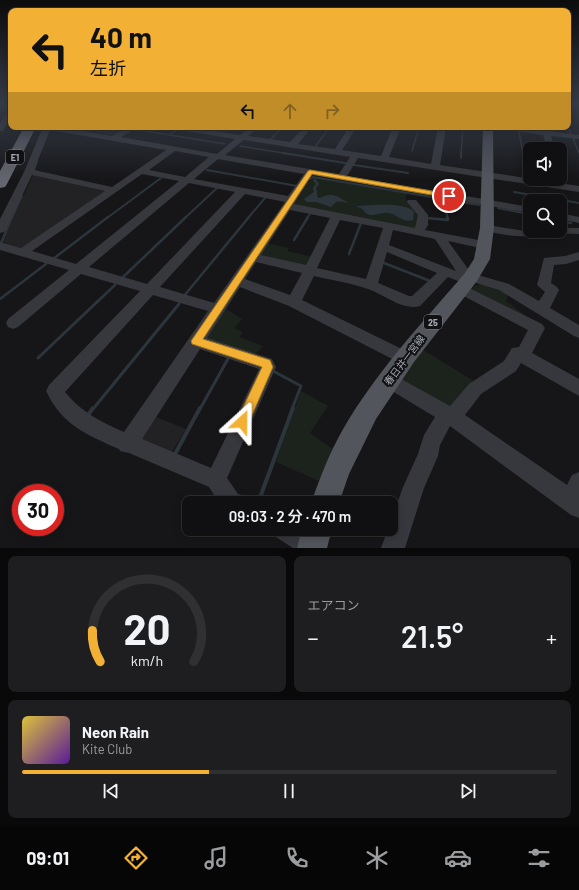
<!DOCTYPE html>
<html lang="ja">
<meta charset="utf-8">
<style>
:root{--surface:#101012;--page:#1e1e20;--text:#f1f3f6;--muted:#9c9d9f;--line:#303032;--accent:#f2b134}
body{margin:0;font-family:Barlow,"Noto Sans JP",sans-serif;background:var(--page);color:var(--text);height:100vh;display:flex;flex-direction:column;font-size:15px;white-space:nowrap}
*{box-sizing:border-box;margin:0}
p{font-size:13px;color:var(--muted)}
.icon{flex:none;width:22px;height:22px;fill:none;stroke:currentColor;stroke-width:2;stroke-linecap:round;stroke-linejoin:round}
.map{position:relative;height:548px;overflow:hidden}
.details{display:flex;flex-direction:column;gap:8px;padding:8px;background:#09090a;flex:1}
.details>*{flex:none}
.hud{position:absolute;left:8px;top:8px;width:563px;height:122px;border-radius:8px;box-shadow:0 2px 10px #0003,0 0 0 1px var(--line);background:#f2b134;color:#111;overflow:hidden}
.controls{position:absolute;left:523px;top:142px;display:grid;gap:8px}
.controls a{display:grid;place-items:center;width:44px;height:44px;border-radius:8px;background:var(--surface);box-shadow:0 2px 10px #0003,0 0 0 1px var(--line);font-size:20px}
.speed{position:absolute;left:12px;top:484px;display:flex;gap:8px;font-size:20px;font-weight:700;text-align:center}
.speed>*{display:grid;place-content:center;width:52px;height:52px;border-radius:50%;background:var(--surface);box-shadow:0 2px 10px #0003,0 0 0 1px var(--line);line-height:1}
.speed .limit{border:6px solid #d22;background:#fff;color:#111}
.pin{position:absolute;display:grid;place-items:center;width:34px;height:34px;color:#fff;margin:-17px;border:2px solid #fff;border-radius:50%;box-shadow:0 1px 4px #0007}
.me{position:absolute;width:44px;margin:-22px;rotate:24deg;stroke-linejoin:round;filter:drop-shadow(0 0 3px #0008)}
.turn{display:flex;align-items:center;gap:14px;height:84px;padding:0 16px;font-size:18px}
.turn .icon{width:52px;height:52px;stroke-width:2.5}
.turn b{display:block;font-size:28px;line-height:34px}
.lanes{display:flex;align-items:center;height:38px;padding:0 16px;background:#0003;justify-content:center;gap:20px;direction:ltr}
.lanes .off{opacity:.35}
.big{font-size:30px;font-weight:600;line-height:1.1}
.details .card{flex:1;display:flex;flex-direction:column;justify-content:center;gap:6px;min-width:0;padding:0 14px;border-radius:8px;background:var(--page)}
.details .dial{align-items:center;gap:0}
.dial svg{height:104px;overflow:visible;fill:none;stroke:var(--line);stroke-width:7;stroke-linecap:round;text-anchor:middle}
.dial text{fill:var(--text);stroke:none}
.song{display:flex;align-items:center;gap:12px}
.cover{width:48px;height:48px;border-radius:6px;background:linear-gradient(135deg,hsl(50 70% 55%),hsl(270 70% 35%))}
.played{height:4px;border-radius:2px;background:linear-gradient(90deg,var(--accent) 35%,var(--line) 35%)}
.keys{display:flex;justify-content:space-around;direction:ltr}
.heat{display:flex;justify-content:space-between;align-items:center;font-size:22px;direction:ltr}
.details .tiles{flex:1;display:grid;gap:8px;grid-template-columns:1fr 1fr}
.card:last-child{grid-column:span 2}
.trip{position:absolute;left:182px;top:496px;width:216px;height:40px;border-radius:8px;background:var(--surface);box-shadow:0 2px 10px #0003,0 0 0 1px var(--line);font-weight:600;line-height:40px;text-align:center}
.tabs{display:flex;height:64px;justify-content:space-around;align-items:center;background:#060607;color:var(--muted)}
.tabs .icon{width:28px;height:28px}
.tabs .active{color:var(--accent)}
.tabs b{font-size:18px;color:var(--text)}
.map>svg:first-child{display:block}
.built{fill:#222225}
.green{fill:#1c231d}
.water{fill:#2c353c}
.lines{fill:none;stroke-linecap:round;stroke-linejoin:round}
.stream-far4{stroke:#2c353c;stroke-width:1.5}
.stream-far3{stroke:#2c353c;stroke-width:2}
.stream-far2{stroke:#2c353c;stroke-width:2.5}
.stream-far1{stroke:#2c353c;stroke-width:3}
.stream{stroke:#2c353c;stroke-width:4}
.minor{fill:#37383d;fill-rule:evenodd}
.major{fill:#53555c;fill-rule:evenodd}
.highway{fill:#63666e;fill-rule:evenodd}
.route{fill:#f2b134;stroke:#9d7322}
.labels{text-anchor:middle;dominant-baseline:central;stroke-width:4;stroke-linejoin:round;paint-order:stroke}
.shield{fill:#111113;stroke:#7b7e86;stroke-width:1}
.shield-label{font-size:9px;font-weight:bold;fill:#a8adb8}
.street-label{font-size:10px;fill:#a8adb8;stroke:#111113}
</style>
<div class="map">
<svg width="579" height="548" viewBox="0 0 579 548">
<rect width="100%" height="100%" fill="#161618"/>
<!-- built -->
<g class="built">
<polygon points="66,127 129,127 114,135"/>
<polygon points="33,175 104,191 104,193 24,247 21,248 2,242"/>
<polygon points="151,415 186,429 169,457 141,445 138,435"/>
</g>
<!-- green -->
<g class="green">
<polygon points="313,177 407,193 406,199 420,216 416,230 293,205 303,188"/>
<polygon points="265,243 289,248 287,251 313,257 309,264 305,266 259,255"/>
<polygon points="481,284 504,292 508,295 506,301 534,322 471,291 471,289 475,286"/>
<polygon points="226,309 242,319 234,328 243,332 239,337 263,346 255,355 205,339"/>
<polygon points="420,348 477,383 448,412 396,381"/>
<polygon points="301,391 328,406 310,433 334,450 319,481 276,462"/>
</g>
<!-- water -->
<path class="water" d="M 315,178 L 319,184 L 316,188 L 318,198 C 323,198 326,194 332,195 C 342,196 349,207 360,206 C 372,205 406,202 414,212 L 413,220 C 403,223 398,215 389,213 C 382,212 375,217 367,214 C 364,212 364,209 360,208 C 354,205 343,200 336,202 L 331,207 L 316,202 L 307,202 L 304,199 L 314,192 L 313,188 L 316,184 L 313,180 Z"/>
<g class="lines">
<!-- stream-far4 -->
<g class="stream-far4">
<polyline points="568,127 571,135"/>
<polyline points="133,129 225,144"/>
<polyline points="519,131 523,154"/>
<polyline points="219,133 226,127"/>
<polyline points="169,135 178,129"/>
<polyline points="573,138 579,153"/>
<polyline points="270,140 283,127"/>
<polyline points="240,146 289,154"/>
<polyline points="315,147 330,127"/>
<polyline points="412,151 419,127"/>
<polyline points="461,154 463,127"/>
</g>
<!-- stream-far3 -->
<g class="stream-far3">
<polyline points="283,153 345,163"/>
<polyline points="523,153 528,179"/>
<polyline points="461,158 461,153"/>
<polyline points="354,165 408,173"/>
<polyline points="34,170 37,161"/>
<polyline points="207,170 297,186"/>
<polyline points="309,179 313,177 479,205"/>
<polyline points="514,192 579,203"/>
<polyline points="447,199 445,209 448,218"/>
<polyline points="498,208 523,213"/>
<polyline points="12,218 22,196"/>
<polyline points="107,218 161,178"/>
<polyline points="185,218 217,188"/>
<polyline points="248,218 265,198"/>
<polyline points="307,218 310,214"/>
<polyline points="427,218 432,218"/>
</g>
<!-- stream-far2 -->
<g class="stream-far2">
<polyline points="427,218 448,220 447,217"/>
<polyline points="560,221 571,223"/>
<polyline points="294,240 308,217"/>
<polyline points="1,243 12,217"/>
<polyline points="349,254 361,223"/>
<polyline points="53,259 108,217"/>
<polyline points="384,263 430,281"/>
<polyline points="122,278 186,217"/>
<polyline points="184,296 249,217"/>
<polyline points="0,299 46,264"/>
<polyline points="97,302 115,285"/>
</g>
<!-- stream-far1 -->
<g class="stream-far1">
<polyline points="38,358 98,301"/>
<polyline points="273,371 301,386 292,409"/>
<polyline points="93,409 179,304"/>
<polyline points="200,409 229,357"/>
</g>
<!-- stream -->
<g class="stream">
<polyline points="88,415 93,408"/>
<polyline points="175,454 200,408"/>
<polyline points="258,503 293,408"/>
</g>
<!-- minor -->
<g class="minor">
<polygon points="11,108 11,116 3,131 0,131 0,123 9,109"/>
<path d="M 43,127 L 60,127 L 112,136 L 128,127 L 138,127 L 121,137 L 217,154 L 235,139 L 173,129 L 169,127 L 188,127 L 240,135 L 250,127 L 259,127 L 248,136 L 290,142 L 304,127 L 312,127 L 298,144 L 335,149 L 349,127 L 357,127 L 342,150 L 381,156 L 393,127 L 401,127 L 389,157 L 431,164 L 438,127 L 446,127 L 440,165 L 579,186 L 579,192 L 358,158 L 347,176 L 530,207 L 530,213 L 312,175 L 294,204 L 415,228 L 418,215 L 407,202 L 408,200 L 416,200 L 428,215 L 428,225 L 425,230 L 489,242 L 491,245 L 489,248 L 485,249 L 448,241 L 471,273 L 509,284 L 539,301 L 545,292 L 537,285 L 544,258 L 565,256 L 579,252 L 579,260 L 566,264 L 554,265 L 551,283 L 557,287 L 559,290 L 550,308 L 579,325 L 579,338 L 574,336 L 499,290 L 473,282 L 468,285 L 448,277 L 420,306 C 403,311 383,294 368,289 C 351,283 331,280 314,276 L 302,300 L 410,353 L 412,358 L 410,363 L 404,365 L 289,306 L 240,287 L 207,338 L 272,359 L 276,367 L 227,478 L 238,494 L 242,495 L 245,503 L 219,503 L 209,487 L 129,453 L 120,451 L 119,449 C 87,435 62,425 46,391 L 49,385 L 140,291 L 81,274 L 18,327 L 13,329 L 8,327 L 6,323 L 8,319 L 69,270 L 0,250 L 0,242 L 21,248 L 105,191 L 32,175 L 6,230 L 4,232 L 0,233 L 0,219 L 24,172 ZM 50,130 L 166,150 L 112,187 L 34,170 ZM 244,140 L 350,157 L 339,174 L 225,155 ZM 175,151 L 209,157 L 185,177 L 149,170 ZM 218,159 L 304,174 L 288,196 L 194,179 ZM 142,174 L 179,181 L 76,264 L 32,251 ZM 189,183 L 235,192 L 147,284 L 89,267 ZM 245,194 L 285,202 L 214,303 L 160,287 ZM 290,210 L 330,218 L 306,265 L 261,255 ZM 340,220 L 383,228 L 366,279 L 317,268 ZM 393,230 L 435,239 L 456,271 L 389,245 ZM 387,252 L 437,273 L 412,296 L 409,296 L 378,283 ZM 256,262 L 302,273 L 290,295 L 245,279 ZM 153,295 L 208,311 L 124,432 C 101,422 81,412 65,392 ZM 200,349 L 259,369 L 211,468 L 142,439 Z"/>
<polygon points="496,127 518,127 541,130 540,127 548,127 549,131 579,135 579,139 551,136 555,149 547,149 543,135 500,129"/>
<polygon points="560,213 579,217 579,223 560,219"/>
<path d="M 487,225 L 525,231 L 553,231 L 551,233 C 528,239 505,236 483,230 L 481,228 L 483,226 Z"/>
<polygon points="560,228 579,228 579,234 556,233 554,231 560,231"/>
<polygon points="461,284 542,324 545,328 532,353 579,379 579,396 521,363 516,371 481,394 465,415 567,485 572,475 579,472 579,518 571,515 450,426 440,445 438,456 424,488 405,548 381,548 388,529 391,529 391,521 403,487 418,454 424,435 435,417 382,385 379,380 382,375 388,373 394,375 450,406 469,384 504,361 512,348 519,347 528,330 456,292 454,289 456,286"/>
<path d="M 273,529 C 293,529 314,525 324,547 L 293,548 L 276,537 Z"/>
</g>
<!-- major -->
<g class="major">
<path d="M 483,127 L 493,127 L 494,228 L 490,259 L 477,281 L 414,362 L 376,419 L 349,474 L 339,503 L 311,503 C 320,478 329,454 342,431 C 375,373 422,323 465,273 L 474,259 L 480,228 Z"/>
<polygon points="302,529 332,529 327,548 297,548"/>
</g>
<!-- highway -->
<polygon class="highway" points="24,127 36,127 7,184 5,187 0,188 0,171"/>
</g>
<!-- sky -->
<linearGradient id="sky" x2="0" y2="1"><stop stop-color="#0c0c0d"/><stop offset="0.58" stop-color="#363c48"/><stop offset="1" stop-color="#363c48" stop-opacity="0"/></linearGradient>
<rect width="579" height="180" fill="url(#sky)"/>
<!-- route -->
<polygon class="route" points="310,170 449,194 452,196 449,198 312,174 203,339 270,360 273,367 247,427 242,429 238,427 236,422 262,367 192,344 191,341 308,171"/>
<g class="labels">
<!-- shield labels -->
<g class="shield">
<rect x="6" y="150" width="18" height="14" rx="3"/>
<rect x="424" y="315" width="18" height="14" rx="3"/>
</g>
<g class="shield-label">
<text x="15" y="157">E1</text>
<text x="433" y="322">25</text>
</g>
<!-- street labels -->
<g class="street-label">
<text transform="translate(404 360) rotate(-53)">春日井一宮線</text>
</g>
</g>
</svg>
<div class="controls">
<a><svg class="icon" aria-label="sound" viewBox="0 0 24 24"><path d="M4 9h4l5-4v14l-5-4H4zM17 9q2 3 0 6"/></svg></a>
<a><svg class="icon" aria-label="search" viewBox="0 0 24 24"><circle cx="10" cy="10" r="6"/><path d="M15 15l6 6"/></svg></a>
</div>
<div class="speed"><div class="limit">30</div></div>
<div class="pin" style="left:449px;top:196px;background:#d93025"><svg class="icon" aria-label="arrive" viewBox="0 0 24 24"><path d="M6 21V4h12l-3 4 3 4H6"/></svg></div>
<svg class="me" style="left:242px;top:422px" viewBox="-20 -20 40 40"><path d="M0-17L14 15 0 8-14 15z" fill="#f2b134" stroke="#fff" stroke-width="4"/></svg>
<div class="trip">09:03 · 2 分 · 470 m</div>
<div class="hud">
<div class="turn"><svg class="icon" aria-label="left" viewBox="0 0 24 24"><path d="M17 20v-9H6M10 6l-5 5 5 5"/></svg><div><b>40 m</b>左折</div></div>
<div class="lanes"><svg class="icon" aria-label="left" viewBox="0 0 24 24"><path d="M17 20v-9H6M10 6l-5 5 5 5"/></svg><svg class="icon off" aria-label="ahead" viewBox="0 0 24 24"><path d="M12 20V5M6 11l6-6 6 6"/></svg><svg class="icon off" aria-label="right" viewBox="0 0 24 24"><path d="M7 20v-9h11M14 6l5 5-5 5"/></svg></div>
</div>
</div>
<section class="details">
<div class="tiles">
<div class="card dial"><svg viewBox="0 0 100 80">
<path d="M14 69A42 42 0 1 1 86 69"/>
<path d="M14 69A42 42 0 0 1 8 45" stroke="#f2b134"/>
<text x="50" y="56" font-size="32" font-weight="700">20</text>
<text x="50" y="72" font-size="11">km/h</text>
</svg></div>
<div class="card"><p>エアコン</p>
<div class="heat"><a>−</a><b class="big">21.5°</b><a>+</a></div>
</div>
<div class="card">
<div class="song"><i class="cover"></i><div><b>Neon Rain</b><p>Kite Club</p></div></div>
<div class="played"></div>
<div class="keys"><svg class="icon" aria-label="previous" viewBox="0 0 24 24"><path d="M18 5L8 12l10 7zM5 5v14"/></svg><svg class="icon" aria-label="pause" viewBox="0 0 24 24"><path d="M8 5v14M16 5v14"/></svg><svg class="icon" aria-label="next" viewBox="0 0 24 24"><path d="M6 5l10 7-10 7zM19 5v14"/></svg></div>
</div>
</div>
</section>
<nav class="tabs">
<b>09:01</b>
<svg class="icon active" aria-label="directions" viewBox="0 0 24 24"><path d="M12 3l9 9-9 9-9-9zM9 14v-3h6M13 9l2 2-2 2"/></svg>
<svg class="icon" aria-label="music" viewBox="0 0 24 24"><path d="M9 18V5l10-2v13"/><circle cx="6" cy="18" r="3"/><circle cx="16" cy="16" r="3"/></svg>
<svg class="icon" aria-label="phone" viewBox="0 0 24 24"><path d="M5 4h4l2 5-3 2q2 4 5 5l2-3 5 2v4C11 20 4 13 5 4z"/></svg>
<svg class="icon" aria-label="climate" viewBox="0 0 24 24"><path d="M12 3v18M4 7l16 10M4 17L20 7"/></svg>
<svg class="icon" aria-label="car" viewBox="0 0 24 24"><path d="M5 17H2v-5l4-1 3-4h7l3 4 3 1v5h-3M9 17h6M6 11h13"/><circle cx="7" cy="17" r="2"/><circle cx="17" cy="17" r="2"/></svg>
<svg class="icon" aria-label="filters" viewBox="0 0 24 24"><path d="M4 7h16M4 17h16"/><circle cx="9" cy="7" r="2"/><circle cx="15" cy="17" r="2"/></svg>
</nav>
